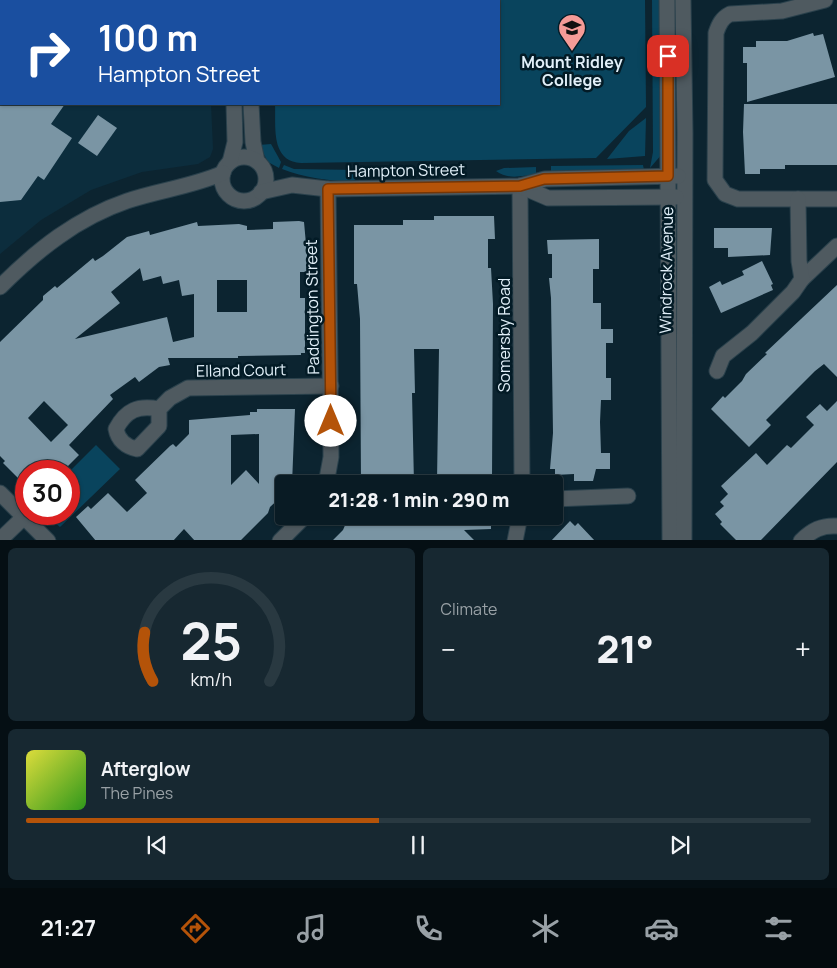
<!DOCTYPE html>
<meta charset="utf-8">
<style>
:root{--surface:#091b24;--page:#172831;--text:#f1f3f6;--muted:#99a1a6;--line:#293941;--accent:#b45309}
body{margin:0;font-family:Manrope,sans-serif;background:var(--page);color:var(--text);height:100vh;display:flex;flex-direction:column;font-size:19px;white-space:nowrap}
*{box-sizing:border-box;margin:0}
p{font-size:16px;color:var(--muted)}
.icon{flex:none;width:28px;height:28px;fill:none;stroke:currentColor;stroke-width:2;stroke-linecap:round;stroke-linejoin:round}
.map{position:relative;height:540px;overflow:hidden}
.details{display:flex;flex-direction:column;gap:8px;padding:8px;background:#050f14;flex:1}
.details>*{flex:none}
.top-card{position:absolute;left:0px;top:0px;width:500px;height:105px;box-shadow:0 1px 4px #0004,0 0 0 1px var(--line);background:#1a4fa0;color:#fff;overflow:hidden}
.speed{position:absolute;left:15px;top:460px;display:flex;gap:10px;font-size:25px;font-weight:700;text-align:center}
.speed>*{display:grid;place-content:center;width:65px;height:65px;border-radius:50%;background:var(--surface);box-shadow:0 1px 4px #0004,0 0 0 1px var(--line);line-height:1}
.speed .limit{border:8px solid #d22;background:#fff;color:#111}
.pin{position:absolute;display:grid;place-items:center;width:42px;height:42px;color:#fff;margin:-21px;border-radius:10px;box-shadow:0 2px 8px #0006}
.me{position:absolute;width:55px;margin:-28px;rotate:0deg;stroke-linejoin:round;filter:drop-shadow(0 0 4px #0008)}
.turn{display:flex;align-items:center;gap:18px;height:105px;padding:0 15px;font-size:22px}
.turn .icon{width:65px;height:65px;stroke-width:2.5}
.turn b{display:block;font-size:35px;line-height:42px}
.big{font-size:38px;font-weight:800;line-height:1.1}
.details .widget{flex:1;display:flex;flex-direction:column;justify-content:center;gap:8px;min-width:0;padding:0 18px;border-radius:8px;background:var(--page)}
.details .dial{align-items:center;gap:0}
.dial svg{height:130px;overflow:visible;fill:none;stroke:var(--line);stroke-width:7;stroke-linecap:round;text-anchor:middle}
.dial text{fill:var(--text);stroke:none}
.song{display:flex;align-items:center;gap:15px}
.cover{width:60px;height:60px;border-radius:8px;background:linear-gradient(135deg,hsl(60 70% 55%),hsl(110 70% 35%))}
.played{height:5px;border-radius:2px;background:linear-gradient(90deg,var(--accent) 45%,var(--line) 45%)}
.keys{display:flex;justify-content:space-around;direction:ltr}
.heat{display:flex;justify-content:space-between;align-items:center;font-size:28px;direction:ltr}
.details .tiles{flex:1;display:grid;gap:8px;grid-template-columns:1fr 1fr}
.widget:last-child{grid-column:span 2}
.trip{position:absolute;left:275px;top:475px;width:288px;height:50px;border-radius:5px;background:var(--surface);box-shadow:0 1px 4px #0004,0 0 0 1px var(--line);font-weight:800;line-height:50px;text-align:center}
.dock{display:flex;height:80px;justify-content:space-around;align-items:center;background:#040b0e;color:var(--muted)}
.dock .icon{width:35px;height:35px}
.dock .current{color:var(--accent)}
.dock b{font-size:22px;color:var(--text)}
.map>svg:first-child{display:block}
.built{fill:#0c2d3d}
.green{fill:#09445d}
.building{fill:#7a95a4;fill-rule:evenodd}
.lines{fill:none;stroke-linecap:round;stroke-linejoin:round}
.minor-casing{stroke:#2a414c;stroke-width:17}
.minor{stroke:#4f5a60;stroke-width:15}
.route-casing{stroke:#753606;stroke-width:12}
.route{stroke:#b45309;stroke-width:9}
.labels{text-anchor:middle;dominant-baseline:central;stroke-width:5;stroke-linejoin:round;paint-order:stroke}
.poi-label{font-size:16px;font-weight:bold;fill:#e2f0f9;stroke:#031b26}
.street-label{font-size:16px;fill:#e2f0f9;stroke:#031b26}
</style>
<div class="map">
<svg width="837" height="541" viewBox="0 0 837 541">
<rect width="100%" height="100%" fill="#0c2430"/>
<!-- built -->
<polygon class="built" points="0,0 206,0 1,1 1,104 211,104 213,149 210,157 198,164 142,172 91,190 41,220 0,254"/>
<!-- green -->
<g class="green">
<path d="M 358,0 L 645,0 L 646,107 L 596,158 L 301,163 C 270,161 276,126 275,104 L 499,104 L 499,1 Z"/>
<polygon points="652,0 662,0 662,154 650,168 653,152"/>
<polygon points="646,118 645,156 607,159 629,131"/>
<polygon points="271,144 281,162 279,168 268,162 259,145"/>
<path d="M 284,165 L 294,169 L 358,170 L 364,172 L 352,182 C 328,180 304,178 282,169 Z"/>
<polygon points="643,165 644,170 551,172 551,166"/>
<path d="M 536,167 L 536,174 C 521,176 509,180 496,171 L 504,168 Z"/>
<polygon points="96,445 120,469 60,527 45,514 69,514 69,472"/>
</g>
<!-- building -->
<g class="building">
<polygon points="813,33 814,36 823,34 835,77 747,102 747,63 743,63 743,47 756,47 756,41 787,41"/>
<polygon points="0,104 65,104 51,124 72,138 44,180 38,176 21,200 0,202"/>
<polygon points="744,104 837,104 837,165 785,165 785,169 760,169 760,174 745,174 743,132"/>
<polygon points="98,115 117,128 97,156 78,143"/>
<polygon points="434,216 494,216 495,239 488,239 488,268 491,268 493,304 492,477 490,477 488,484 472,484 472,480 437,481 439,349 414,349 415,393 412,393 414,484 361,484 360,319 357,284 354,284 354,225 403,225 403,220 434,220"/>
<path d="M 299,221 L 304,222 L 307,255 L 307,272 L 300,272 L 300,298 L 305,298 L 305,353 L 301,353 L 301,355 L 238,356 L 238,358 L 168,358 L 170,365 L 159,367 L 139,382 L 135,377 L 110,395 L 113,399 L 69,445 L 79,455 L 63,471 L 26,471 L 26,486 L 3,463 L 5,461 L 0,456 L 0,342 L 43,300 L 43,296 L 55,286 L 57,288 L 93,258 L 95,261 L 103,256 L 127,237 L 149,231 L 150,235 L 197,222 L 198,226 L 239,224 L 247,226 L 247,230 L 273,229 L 273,222 ZM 140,268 L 143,281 L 161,276 L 163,284 L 179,280 L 182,296 L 194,294 L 194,337 L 173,342 L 167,317 L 75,339 L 120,303 L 111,292 ZM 217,280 L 247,280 L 247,312 L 217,312 ZM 44,401 L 68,425 L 51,442 L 28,418 Z"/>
<polygon points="714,228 772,228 770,255 728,257 728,248 714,248"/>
<polygon points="599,239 599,269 593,269 593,303 601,303 601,329 613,329 613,343 606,343 606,378 611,378 611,400 601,400 600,422 601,453 610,453 610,469 596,469 593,481 574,481 574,474 555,475 555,469 550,469 553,433 551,298 549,278 552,278 552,254 548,254 547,240"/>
<polygon points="762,261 773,284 771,285 773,290 721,313 709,287 720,281 722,285 744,275 742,271"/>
<polygon points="837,285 837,377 824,364 815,371 766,420 771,425 749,447 711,409 723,396 725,398 742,381 746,374 767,354 765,353"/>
<polygon points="837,401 837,462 760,541 737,541 720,524 722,522 715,514 724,506 720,502 728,494 721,486 756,453 767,465 787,445 791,448 814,425 806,417 820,404 827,411"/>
<path d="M 257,409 L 295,409 L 292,484 L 284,484 L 284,494 L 270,507 L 268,513 L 240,541 L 195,541 L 184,529 L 173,541 L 96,541 L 76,517 L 88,506 L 91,509 L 108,493 L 127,512 L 147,493 L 135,480 L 170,446 L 173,444 L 176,447 L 189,434 L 189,420 L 250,415 L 250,412 L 257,412 ZM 259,434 L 259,484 L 246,470 L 231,485 L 231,435 Z"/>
<polygon points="349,516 393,516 413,525 414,522 422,525 425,516 435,516 450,523 450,516 491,516 491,529 464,530 475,541 332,541 343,530"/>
<polygon points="570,521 575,526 578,523 595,541 551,541"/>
</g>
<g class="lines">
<defs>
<g id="minor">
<polyline points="229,0 229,1"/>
<polyline points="246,0 246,1"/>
<polyline points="667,0 670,541"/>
<polyline points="683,0 685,133 684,541"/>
<path d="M 825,0 L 782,11 L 730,14 C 722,18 719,24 716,33 L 715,180 L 725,194 L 738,199 L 837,199"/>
<polyline points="251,104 253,142 257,161"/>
<circle cx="244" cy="179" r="22"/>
<polyline points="230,162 235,142 234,104"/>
<polyline points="520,186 522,484"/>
<polyline points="520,186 548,198 676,197"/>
<polyline points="261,192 292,185 328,189 520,186 545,179 678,176"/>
<polyline points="802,279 837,246"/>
<path d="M 0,287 C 37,250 77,218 127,201 C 159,190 191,187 223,173"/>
<polyline points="717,371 723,356 752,333 793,292 802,279 799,261 798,199"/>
<path d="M 159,409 C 138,405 126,410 116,429 C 118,440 126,447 137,449 L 159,426 L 159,409 L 170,398 L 188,388 L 331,386"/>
<polyline points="326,484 331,457 328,189"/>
<polyline points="0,493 48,541"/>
<polyline points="554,499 628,496"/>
<polyline points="0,540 24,517"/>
<polyline points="280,541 305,516"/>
<polyline points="515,541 520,516"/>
<path d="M 801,541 C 812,530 822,525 837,526"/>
</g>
</defs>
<!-- minor casing -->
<use href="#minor" class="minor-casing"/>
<!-- minor -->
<use href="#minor" class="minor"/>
</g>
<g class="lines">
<defs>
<polyline id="route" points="331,421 328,189 520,186 544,179 668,176 668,56"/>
</defs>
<!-- route casing -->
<use href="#route" class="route-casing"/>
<!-- route -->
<use href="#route" class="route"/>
</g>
<!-- icons -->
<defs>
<symbol id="school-pin" viewBox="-11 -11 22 30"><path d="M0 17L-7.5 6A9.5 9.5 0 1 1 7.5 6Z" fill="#f59b97" stroke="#031b26"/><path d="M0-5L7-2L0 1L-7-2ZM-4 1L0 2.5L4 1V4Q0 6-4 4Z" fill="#111"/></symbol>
</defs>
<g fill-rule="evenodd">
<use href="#school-pin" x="556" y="12" width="32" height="43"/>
</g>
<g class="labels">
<!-- poi labels -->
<g class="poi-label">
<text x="572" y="62">Mount Ridley<tspan x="572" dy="18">College</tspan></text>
</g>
<!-- street labels -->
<g class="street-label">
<text transform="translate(406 170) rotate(-1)">Hampton Street</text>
<text transform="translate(666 270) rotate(-89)">Windrock Avenue</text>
<text transform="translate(312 307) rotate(-91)">Paddington Street</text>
<text transform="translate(504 335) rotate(-90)">Somersby Road</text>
<text transform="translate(241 370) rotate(-1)">Elland Court</text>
</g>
</g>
</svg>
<div class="speed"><div class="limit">30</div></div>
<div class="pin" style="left:668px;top:56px;background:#d93025"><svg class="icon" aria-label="arrive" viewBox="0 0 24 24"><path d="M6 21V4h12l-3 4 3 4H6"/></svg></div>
<svg class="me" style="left:331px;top:421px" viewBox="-20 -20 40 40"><circle r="19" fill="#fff"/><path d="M0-13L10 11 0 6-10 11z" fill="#b45309"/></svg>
<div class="trip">21:28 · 1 min · 290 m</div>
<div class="top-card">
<div class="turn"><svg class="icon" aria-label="right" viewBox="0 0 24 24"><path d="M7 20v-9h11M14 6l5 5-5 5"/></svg><div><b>100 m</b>Hampton Street</div></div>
</div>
</div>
<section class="details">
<div class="tiles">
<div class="widget dial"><svg viewBox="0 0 100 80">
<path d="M14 69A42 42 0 1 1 86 69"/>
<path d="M14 69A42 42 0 0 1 9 39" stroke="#b45309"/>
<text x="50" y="56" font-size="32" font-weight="700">25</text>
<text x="50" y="72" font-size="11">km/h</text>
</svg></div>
<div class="widget"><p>Climate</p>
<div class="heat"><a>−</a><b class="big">21°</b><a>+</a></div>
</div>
<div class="widget">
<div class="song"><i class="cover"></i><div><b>Afterglow</b><p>The Pines</p></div></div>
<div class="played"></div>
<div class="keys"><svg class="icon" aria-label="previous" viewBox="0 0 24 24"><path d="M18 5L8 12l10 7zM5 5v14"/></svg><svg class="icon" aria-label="pause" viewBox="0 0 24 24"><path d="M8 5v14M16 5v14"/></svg><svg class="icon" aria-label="next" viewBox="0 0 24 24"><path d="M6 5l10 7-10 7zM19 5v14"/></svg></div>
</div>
</div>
</section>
<nav class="dock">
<b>21:27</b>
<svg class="icon current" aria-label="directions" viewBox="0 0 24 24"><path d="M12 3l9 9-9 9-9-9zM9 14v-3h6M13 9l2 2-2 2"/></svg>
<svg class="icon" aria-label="music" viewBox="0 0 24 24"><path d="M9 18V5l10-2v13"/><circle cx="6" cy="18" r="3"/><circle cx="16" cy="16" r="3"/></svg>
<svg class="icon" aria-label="phone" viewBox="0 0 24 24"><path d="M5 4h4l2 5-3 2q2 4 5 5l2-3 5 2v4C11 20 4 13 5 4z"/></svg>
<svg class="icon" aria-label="climate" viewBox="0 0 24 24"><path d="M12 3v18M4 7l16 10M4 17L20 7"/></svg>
<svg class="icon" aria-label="car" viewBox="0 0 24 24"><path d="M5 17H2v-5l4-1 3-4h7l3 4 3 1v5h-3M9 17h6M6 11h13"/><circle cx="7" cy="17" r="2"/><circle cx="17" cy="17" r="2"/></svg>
<svg class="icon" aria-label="filters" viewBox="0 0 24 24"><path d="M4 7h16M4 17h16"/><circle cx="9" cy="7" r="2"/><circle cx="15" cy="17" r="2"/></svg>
</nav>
